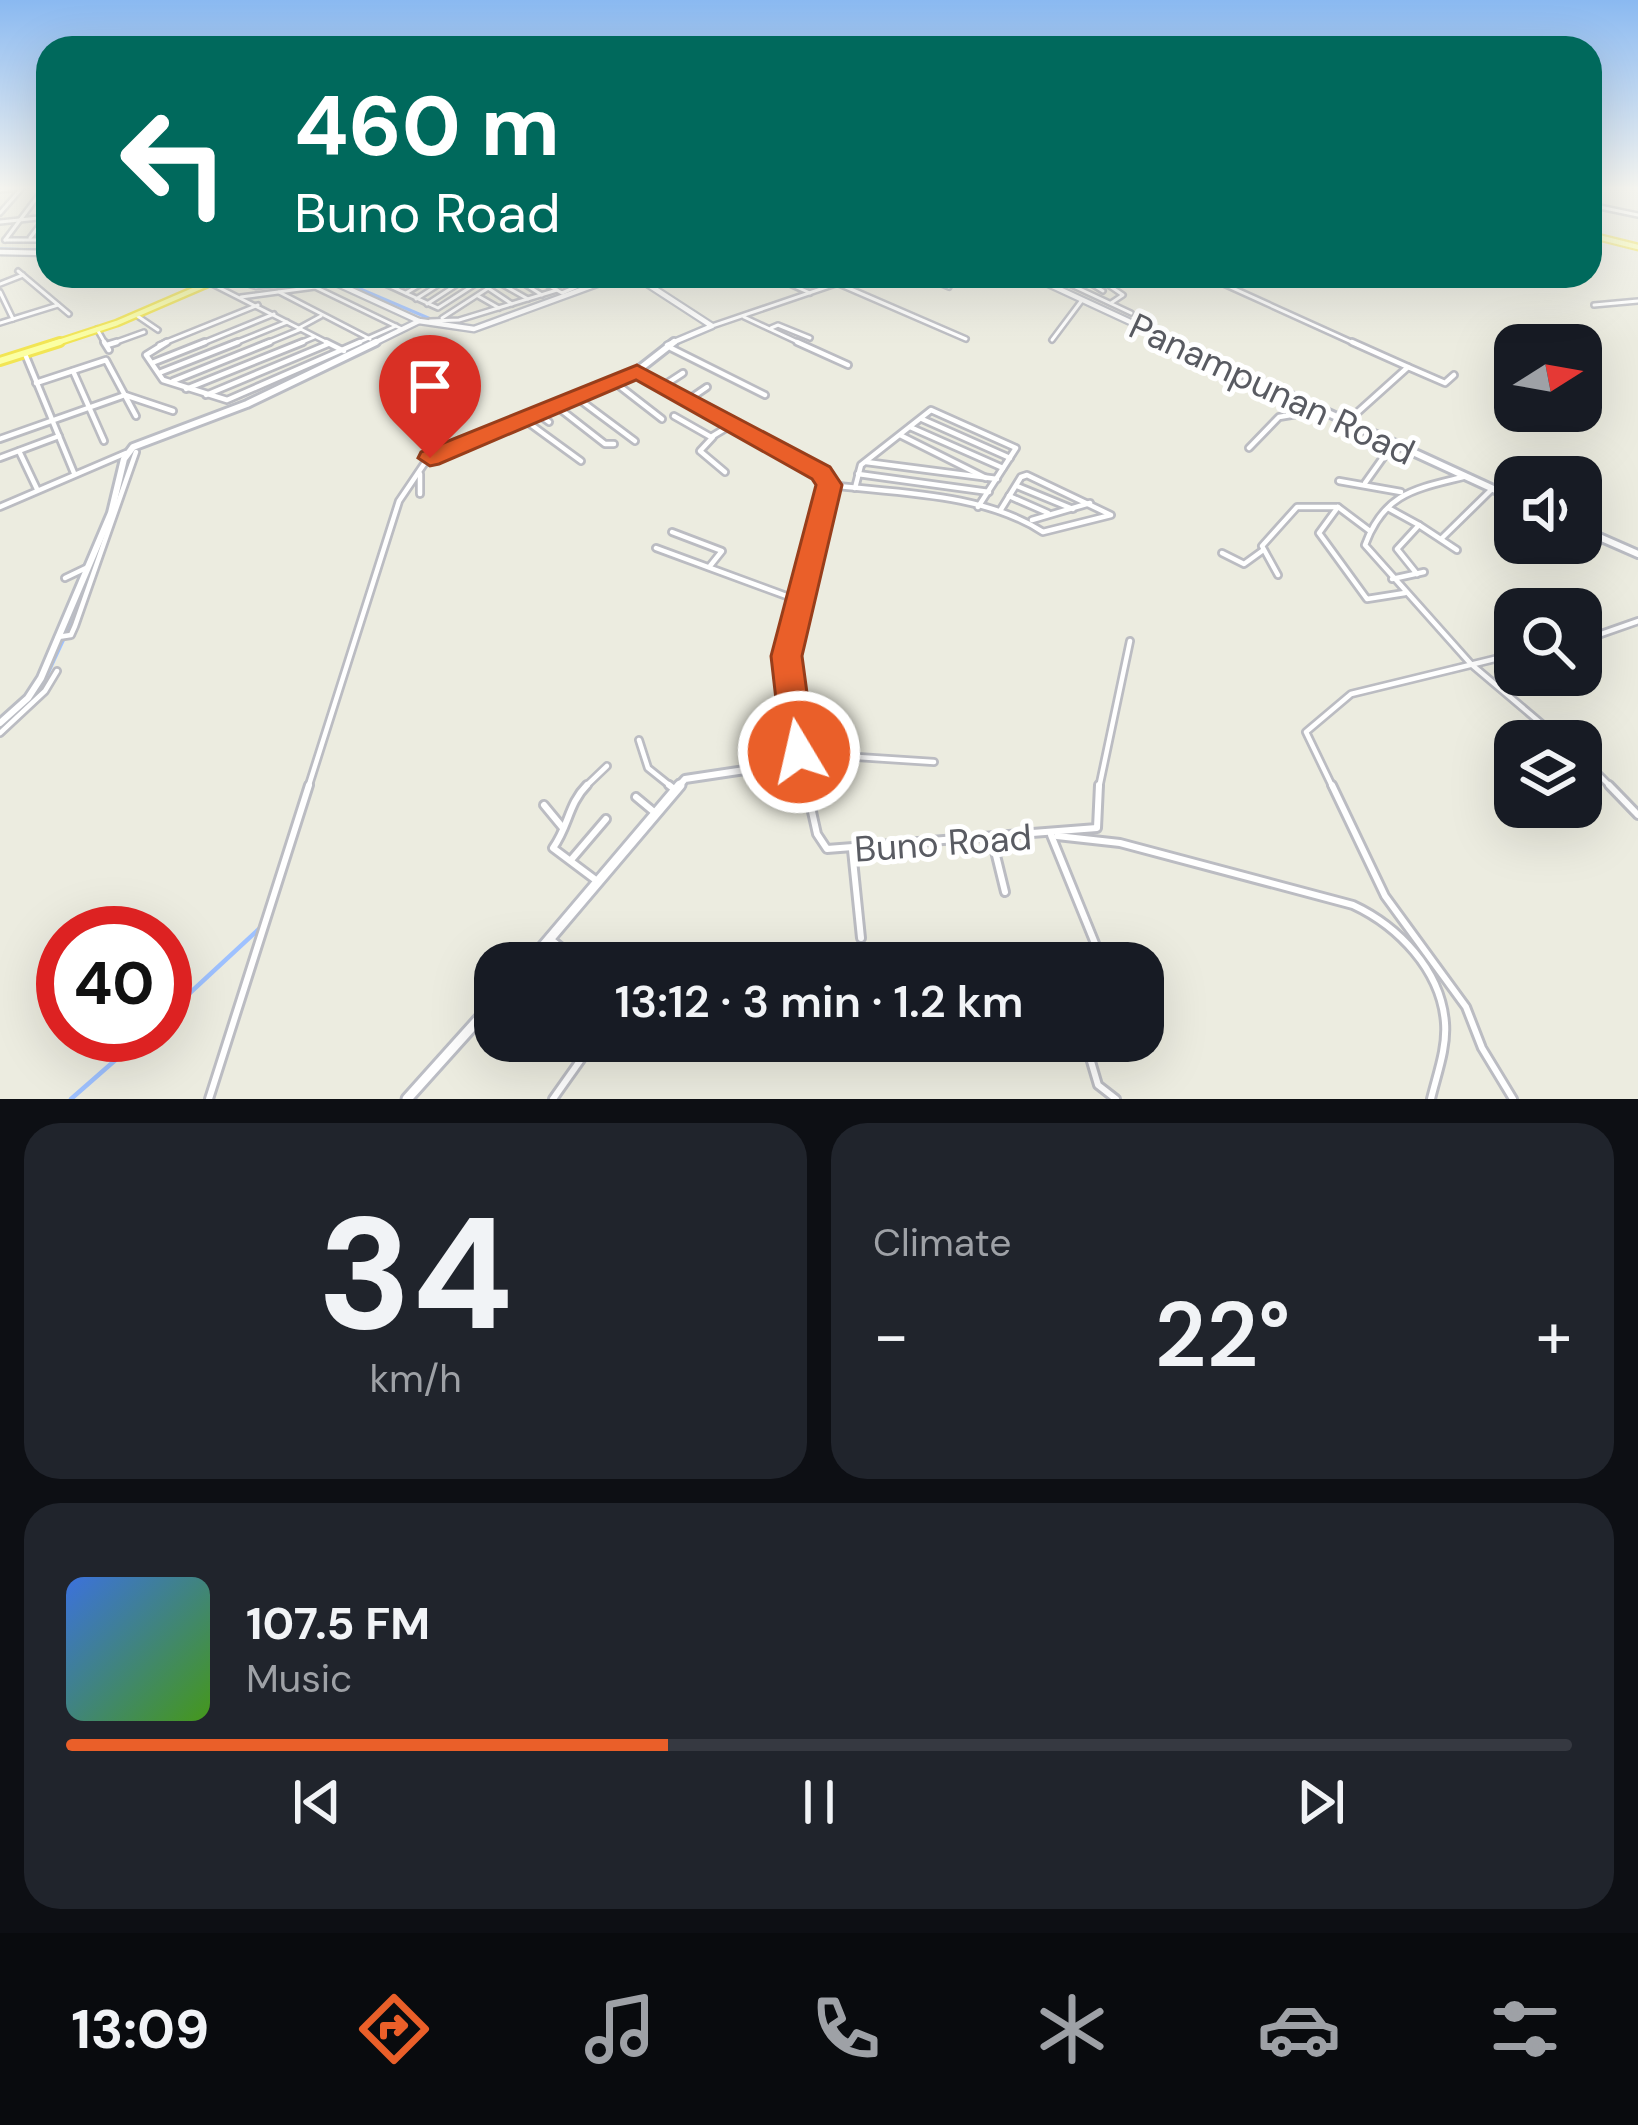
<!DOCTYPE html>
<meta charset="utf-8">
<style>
:root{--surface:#171b24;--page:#20242c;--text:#f1f3f6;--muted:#9ea1a6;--line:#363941;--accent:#ea5f29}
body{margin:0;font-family:"DM Sans",sans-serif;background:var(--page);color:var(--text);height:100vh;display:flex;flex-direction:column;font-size:45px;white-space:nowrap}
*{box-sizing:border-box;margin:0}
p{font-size:39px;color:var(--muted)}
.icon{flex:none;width:66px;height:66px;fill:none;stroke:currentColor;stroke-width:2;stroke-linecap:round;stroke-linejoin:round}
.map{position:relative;height:1099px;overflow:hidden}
.drawer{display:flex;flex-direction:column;gap:24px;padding:24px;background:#0d0f14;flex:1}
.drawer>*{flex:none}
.top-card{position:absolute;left:36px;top:36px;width:1566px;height:252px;border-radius:36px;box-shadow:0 12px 48px #0002;background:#00695c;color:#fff;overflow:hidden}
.needle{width:78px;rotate:79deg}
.tools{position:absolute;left:1494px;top:324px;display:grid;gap:24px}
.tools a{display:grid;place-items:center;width:108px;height:108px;border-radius:24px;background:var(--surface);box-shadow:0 12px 48px #0002;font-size:60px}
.speed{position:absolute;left:36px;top:906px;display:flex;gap:24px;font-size:60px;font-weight:700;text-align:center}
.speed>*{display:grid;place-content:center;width:156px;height:156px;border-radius:50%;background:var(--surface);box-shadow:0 12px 48px #0002;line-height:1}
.speed .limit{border:18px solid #d22;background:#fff;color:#111}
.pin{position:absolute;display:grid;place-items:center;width:102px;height:102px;color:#fff;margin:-123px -51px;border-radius:50% 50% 50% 0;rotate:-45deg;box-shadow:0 0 12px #0007}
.pin .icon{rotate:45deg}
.me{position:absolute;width:132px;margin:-66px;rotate:351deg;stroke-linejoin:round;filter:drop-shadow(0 0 9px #0008)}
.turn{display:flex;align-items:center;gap:42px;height:252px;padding:0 60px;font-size:54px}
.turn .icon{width:156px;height:156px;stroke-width:2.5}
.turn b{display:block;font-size:84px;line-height:102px}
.big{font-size:90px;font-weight:600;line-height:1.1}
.drawer .widget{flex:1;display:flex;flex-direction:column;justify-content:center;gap:18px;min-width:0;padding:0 42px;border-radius:36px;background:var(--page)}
.drawer .dial{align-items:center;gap:0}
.dial b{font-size:156px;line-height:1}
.song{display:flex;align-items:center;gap:36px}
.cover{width:144px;height:144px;border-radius:18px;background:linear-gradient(135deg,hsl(220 70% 55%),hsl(100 70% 35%))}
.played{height:12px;border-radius:6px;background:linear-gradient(90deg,var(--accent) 40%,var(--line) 40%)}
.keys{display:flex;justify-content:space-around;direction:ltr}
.heat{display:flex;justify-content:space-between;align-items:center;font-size:66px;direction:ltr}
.drawer .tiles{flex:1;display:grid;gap:24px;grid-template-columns:1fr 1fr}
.widget:last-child{grid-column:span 2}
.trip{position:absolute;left:474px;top:942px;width:690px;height:120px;border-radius:36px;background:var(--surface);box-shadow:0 12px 48px #0002;font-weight:600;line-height:120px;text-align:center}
.tab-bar{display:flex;height:192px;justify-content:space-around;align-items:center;background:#090b0e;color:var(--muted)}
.tab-bar .icon{width:84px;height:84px}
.tab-bar .current{color:var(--accent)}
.tab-bar b{font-size:54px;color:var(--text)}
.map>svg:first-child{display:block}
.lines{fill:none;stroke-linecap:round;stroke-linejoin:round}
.stream-far1{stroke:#9ec1ff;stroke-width:3}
.stream{stroke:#9ec1ff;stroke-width:4.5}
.street-far2-casing{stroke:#bbbcc2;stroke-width:8}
.street-far1-casing{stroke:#bbbcc2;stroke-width:10}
.street-casing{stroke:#bbbcc2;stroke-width:12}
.secondary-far2-casing{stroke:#bbbdc4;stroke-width:9}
.secondary-far1-casing{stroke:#bbbdc4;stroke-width:12}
.secondary-casing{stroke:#bbbdc4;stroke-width:15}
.primary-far1-casing{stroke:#f2e554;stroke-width:9}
.primary-casing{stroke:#f2e554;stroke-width:12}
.street-far2{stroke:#fff;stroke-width:3}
.street-far1{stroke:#fff;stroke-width:4.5}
.street{stroke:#fff;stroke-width:6}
.secondary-far2{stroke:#fff;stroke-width:4.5}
.secondary-far1{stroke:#fff;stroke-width:6}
.secondary{stroke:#fff;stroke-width:9}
.primary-far1{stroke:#fbffa3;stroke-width:4.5}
.primary{stroke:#fbffa3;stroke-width:6}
.route{fill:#ea5f29;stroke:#983e1b;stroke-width:3}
.labels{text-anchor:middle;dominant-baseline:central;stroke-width:10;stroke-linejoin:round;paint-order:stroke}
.street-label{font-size:36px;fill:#595b62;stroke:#fff}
</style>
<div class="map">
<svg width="1638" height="1099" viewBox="0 0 1638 1099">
<rect width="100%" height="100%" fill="#ecece0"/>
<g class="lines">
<!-- stream-far1 -->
<g class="stream-far1">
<polyline points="0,249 48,250"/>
<polyline points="330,276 433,320"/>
<polyline points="251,282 308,276"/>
<polyline points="596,282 610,276"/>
<polyline points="292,385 418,324"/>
<polyline points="204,423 234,412"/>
<polyline points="128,469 134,450"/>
<polyline points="66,633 93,568"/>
<polyline points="38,695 64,639"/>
<polyline points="0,727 18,714"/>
</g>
<!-- stream -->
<g class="stream">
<polyline points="165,1016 259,929"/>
<polyline points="71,1099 144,1035"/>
</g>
<defs>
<g id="street-far2">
<polyline points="0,190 18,188"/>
<polyline points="1590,205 1638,215"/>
<polyline points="0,213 22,188"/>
<polyline points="0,222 48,217"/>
<polyline points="30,238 45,218"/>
<polyline points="5,240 44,188"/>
<polyline points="5,240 48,240"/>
<polyline points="18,271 69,314"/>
<polyline points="243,276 286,276"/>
<polyline points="368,276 438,308 488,276"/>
<polyline points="512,276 542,295"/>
<polyline points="532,276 562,293 601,276"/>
<polyline points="772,276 810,293"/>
<polyline points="923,276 949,287"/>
<polyline points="1061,276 1064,285"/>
<polyline points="1079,276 1103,291"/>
<polyline points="1095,276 1123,295 1111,303"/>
<polyline points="1206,276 1358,345"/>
<polyline points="498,282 528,299"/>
<polyline points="210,283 332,345"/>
<polyline points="1067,283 1131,313"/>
<polyline points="0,284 23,275"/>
<polyline points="386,284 399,276"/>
<polyline points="839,284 966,339"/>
<polyline points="397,288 417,276"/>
<polyline points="488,288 512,304"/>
<polyline points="0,292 13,319"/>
<polyline points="279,292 370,339"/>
<polyline points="406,293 434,276"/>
<polyline points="478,296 499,308"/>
<polyline points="241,297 315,287 402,329"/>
<polyline points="416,299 452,276"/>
<polyline points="427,304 470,276"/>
<polyline points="1594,305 1638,301"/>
<polyline points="136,315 158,330"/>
<polyline points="744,317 804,345"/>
<polyline points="442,318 507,276"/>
<polyline points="430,321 459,320 557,290"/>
<polyline points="0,323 58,305"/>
<polyline points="712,326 859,276"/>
<polyline points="299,328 321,316"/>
<polyline points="771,328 778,325 810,338"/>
<polyline points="97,329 106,345"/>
<polyline points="1052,340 1082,300"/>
<polyline points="108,345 144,332"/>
<polyline points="159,345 258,305"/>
<polyline points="198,345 274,314"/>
<polyline points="230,345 287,322"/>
<polyline points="262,345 301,329"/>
<polyline points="295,345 314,337"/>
<polyline points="353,345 396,326"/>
</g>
<g id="street-far1">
<polyline points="104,342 109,350"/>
<polyline points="167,342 146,355 163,380 227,400 360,342"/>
<polyline points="326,342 344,351"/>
<polyline points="797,342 848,365"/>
<polyline points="1352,342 1408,367"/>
<polyline points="107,345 117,342"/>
<polyline points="671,348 765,395"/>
<polyline points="25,354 74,473"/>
<polyline points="152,363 205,342"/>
<polyline points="73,371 104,441"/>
<polyline points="159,373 238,342"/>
<polyline points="173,381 270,342"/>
<polyline points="613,381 662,419"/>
<polyline points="36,383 106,360 136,416"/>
<polyline points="663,386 683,373"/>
<polyline points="186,389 303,342"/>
<polyline points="206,395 328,344"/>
<polyline points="576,397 635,441"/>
<polyline points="688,400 707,387"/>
<polyline points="555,405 605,444 614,444"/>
<polyline points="535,412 549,422"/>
<polyline points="674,416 711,437 731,425"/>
<polyline points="522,418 581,461"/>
<polyline points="922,419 1010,458"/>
<polyline points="1349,420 1408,367 1445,383 1454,375"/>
<polyline points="910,427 1003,468"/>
<polyline points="900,435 986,478"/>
<polyline points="713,437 700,451 725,472"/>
<polyline points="0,439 125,395 173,411"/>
<polyline points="1249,448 1279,417 1297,414 1305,406"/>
<polyline points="19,451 37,489"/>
<polyline points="0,458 59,436"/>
<polyline points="866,462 997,479"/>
<polyline points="420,474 420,494"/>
<polyline points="858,474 989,492"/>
<path d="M 1463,477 C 1415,489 1384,493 1365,545 L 1471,664 L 1562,741"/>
<polyline points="1339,481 1401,492"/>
<polyline points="1365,483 1392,445"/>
<path d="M 829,485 C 898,493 983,493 1043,532 L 1111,515 L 1027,475 L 1021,477 L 1000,511"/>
<polyline points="1017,486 1073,509"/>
<polyline points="855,488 861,465 931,410 1016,448 978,507"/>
<polyline points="1009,496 1048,513"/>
<polyline points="0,507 126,453"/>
<polyline points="1338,507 1319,533 1367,599 1405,593"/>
<polyline points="1388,508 1419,525 1397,549 1417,574"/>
<polyline points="1032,520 1090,503"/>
<polyline points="1419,525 1457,550"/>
<polyline points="672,532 722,551 710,566"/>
<polyline points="1441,539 1492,489"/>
<polyline points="656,548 800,601"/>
<polyline points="1222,553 1244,564 1262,551"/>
<polyline points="1278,575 1262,546 1297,507 1338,507 1370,531"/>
<polyline points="65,578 88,567"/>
<polyline points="1392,579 1424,572"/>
<polyline points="58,637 71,635 75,626 136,452"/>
<polyline points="1581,641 1638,621"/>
<polyline points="0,733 45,691 57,671"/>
<polyline points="639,740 648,768 673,788"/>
<polyline points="799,754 807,788"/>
<polyline points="1581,757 1612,788"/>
<polyline points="805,765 836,767 842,756 934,762"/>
<polyline points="308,788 399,501 424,464 443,450 637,371"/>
<polyline points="584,788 607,766"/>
<polyline points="1099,788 1130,641"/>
<polyline points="1333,788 1306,732 1351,694 1515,654"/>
</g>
<g id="street">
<path d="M 587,785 C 568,804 569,826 553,848 L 597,881"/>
<polyline points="669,785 674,789"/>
<polyline points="806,785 817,834 827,849 1097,828 1099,785"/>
<polyline points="1332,785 1385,896 1466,1007 1482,1048 1513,1099"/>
<polyline points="1609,785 1638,815"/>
<polyline points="636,797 654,812"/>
<polyline points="544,805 563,828"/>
<polyline points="1051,835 1103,963"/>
<path d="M 1057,836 L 1120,843 L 1353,905 C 1398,926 1441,970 1445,1023 C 1447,1048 1437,1074 1431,1099"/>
<polyline points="992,839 1005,892"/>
<polyline points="852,850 861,938"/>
<polyline points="571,860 606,819"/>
<polyline points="549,938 567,952"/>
<polyline points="1085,1041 1098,1085 1116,1099"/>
<polyline points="209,1099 309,785"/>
<polyline points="553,1099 594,1041"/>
</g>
<g id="secondary-far2">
<polyline points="0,252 48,253"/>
<polyline points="225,276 256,286 325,278 419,321 474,329 619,276"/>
<polyline points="635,276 712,326 667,345"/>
<polyline points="1031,276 1180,345"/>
<polyline points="370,345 419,321"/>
</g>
<g id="secondary-far1">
<polyline points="674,342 637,371 821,473 828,482 787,656 799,752 778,765 685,779 677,788"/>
<polyline points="1174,342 1515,499"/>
<polyline points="1581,529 1638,554"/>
<polyline points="0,723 28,698 41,678 111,513 124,459 133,447 247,404 376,342"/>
</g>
<g id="secondary">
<polyline points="529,963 680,785"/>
<polyline points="407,1099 495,1001"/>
</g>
<g id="primary-far1">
<polyline points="1590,235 1638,247"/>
<polyline points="50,345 117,323 226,276"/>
</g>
<polyline id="primary" points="0,361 60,342"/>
</defs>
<!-- street-far2 casing -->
<use href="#street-far2" class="street-far2-casing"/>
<!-- street-far1 casing -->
<use href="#street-far1" class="street-far1-casing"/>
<!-- street casing -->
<use href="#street" class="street-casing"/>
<!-- secondary-far2 casing -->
<use href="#secondary-far2" class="secondary-far2-casing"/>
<!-- secondary-far1 casing -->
<use href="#secondary-far1" class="secondary-far1-casing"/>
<!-- secondary casing -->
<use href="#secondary" class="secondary-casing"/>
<!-- primary-far1 casing -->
<use href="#primary-far1" class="primary-far1-casing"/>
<!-- primary casing -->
<use href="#primary" class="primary-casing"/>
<!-- street-far2 -->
<use href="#street-far2" class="street-far2"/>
<!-- street-far1 -->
<use href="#street-far1" class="street-far1"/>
<!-- street -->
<use href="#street" class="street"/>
<!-- secondary-far2 -->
<use href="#secondary-far2" class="secondary-far2"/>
<!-- secondary-far1 -->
<use href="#secondary-far1" class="secondary-far1"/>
<!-- secondary -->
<use href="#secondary" class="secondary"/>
<!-- primary-far1 -->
<use href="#primary-far1" class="primary-far1"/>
<!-- primary -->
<use href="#primary" class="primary"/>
</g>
<!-- sky -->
<linearGradient id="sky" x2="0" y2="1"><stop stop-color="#8ab9f1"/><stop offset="0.55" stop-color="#f6f6f1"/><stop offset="1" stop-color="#f6f6f1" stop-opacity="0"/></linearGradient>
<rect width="1638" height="342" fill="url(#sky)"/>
<!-- route -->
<polygon class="route" points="637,365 830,467 842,485 802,656 815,752 811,762 799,766 787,762 782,752 771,656 816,485 812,479 636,380 439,464 430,466 418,458 421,452"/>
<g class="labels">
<!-- street labels -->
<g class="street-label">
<text transform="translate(1272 389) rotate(25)">Panampunan Road</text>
<text transform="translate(943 843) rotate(-4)">Buno Road</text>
</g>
</g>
</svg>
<div class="tools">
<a><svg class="needle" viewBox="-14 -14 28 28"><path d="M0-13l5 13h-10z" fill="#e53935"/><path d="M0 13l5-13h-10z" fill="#9ea1a6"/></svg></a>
<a><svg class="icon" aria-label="sound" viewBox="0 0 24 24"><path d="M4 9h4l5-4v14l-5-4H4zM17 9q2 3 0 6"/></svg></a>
<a><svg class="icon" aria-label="search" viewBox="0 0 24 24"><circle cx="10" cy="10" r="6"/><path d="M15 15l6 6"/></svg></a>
<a><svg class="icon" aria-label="layers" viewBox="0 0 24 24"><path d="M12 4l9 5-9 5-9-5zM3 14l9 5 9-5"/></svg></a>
</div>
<div class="speed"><div class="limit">40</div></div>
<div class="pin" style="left:430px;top:458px;background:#d93025"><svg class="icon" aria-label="arrive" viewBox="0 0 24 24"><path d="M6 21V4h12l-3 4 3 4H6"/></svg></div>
<svg class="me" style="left:799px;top:752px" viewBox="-20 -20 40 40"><circle r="17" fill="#ea5f29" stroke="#fff" stroke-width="3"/><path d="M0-11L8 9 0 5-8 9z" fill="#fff"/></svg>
<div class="trip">13:12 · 3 min · 1.2 km</div>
<div class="top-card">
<div class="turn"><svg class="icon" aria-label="left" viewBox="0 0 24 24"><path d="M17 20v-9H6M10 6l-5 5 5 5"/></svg><div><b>460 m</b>Buno Road</div></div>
</div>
</div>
<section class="drawer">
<div class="tiles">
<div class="widget dial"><b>34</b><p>km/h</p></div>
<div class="widget"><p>Climate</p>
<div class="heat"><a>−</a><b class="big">22°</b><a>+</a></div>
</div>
<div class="widget">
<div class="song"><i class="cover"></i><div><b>107.5 FM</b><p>Music</p></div></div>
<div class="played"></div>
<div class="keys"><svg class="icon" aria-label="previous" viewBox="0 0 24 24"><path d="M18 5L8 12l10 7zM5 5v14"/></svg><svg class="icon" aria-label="pause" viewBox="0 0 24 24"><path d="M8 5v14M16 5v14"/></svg><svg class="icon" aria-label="next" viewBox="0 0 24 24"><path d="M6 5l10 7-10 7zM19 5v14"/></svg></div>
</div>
</div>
</section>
<nav class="tab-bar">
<b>13:09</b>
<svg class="icon current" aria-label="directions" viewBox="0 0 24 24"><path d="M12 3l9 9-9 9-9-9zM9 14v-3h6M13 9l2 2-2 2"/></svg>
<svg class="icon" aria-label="music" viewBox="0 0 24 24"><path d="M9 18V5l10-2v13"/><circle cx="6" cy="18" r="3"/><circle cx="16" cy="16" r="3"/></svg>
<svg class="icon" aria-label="phone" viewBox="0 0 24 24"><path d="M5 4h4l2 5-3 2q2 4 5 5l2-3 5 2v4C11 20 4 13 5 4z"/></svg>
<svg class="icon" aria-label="climate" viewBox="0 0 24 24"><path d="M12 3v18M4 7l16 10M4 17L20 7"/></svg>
<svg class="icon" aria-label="car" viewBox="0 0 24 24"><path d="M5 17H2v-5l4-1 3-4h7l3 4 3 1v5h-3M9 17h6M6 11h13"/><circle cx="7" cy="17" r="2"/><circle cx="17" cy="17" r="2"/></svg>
<svg class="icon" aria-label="filters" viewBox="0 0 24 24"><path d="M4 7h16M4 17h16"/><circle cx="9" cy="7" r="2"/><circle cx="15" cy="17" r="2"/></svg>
</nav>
